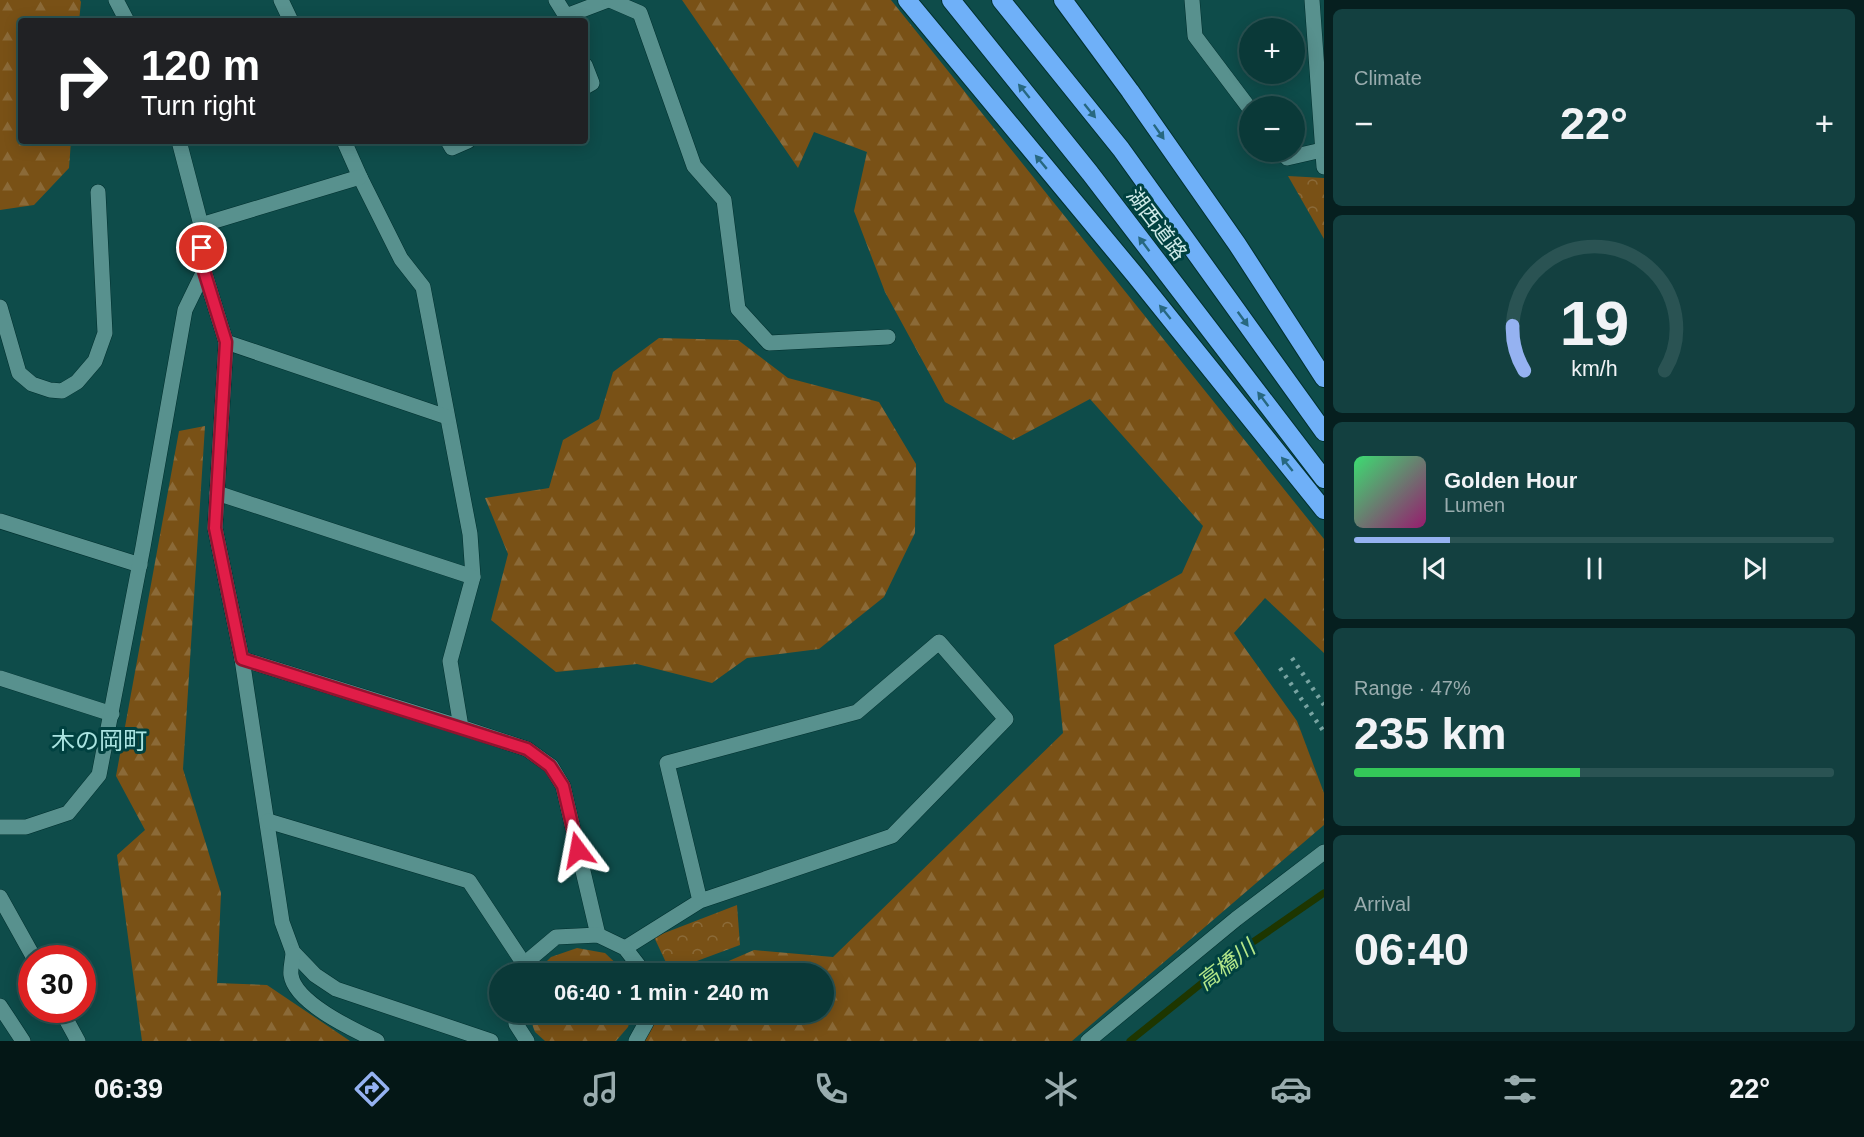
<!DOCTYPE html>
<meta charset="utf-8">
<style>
:root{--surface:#0a3938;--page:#134040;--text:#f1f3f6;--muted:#99acae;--line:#2a5353;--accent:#95b2f1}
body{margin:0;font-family:Arial,"Noto Sans JP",sans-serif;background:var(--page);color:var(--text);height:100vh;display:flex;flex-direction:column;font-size:22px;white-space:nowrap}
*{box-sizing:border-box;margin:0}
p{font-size:20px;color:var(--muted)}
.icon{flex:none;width:33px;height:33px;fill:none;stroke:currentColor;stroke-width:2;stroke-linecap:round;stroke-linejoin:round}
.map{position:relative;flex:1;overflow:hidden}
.details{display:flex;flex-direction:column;gap:9px;padding:9px;background:#061f1f;width:540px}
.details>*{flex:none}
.guide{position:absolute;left:18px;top:18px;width:570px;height:126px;border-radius:6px;box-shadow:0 3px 15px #0003,0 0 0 2px var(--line);background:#202124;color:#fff;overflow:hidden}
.controls{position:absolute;left:1239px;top:18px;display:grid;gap:12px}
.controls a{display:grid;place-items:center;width:66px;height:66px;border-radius:50%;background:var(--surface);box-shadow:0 3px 15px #0003,0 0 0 2px var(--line);font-size:30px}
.speed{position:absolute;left:18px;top:945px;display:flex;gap:12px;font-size:30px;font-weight:700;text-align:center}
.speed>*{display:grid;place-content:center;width:78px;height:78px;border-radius:50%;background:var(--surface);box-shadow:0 3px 15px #0003,0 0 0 2px var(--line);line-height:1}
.speed .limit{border:9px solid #d22;background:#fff;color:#111}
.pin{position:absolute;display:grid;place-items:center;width:51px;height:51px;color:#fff;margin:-26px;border:3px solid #fff;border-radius:50%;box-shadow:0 2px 6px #0007}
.me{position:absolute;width:66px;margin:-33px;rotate:347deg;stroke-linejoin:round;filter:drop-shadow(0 0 4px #0008)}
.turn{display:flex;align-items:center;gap:21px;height:126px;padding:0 24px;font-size:27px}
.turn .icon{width:78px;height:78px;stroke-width:2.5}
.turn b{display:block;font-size:42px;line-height:51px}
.big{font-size:45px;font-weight:600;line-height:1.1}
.details .tile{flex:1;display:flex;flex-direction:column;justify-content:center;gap:9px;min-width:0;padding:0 21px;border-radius:9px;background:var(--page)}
.details .dial{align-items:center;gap:0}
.dial svg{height:156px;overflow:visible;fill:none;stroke:var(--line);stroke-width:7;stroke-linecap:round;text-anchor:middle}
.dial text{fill:var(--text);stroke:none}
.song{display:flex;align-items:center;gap:18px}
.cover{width:72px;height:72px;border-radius:9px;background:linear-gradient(135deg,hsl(140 70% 55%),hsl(320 70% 35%))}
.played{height:6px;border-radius:3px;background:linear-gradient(90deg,var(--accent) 20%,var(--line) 20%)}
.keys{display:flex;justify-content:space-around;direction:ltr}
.heat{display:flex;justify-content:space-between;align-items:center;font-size:33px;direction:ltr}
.charge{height:9px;border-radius:4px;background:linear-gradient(90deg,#34c759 47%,var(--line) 0)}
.trip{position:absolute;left:489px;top:963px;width:345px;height:60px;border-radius:30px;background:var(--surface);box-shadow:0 3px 15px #0003,0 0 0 2px var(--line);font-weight:600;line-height:60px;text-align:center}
.menu{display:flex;height:96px;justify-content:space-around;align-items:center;background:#041716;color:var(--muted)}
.menu .icon{width:42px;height:42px}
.menu .selected{color:var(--accent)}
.menu b{font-size:27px;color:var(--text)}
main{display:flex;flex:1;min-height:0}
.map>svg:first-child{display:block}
.forest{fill:url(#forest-firs)}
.park{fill:url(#park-crowns)}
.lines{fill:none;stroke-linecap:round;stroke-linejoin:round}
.stream{stroke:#1e3600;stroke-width:7}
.street-casing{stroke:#01302f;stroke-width:16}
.secondary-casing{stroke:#01302f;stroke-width:16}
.highway-casing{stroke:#01302f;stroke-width:20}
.street{stroke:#58918e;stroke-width:15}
.secondary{stroke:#58918e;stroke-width:15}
.highway{stroke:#6fb0f8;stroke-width:18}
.rail{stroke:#78a4a2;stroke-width:4.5;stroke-dasharray:3 6;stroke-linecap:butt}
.oneway{fill:#276880}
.route-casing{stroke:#92132f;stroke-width:15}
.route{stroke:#e11d48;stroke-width:10}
.labels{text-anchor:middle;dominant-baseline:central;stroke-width:6;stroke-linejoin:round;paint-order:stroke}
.street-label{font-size:21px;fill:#cfebe9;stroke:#004140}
.water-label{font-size:22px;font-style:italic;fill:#b4e889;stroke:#004140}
.quarter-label{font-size:24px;fill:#aae4e1;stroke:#004140}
</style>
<main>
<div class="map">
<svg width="1324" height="1041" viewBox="0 0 1324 1041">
<defs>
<pattern id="forest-firs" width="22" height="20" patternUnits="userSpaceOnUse" patternTransform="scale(1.5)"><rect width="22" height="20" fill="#795116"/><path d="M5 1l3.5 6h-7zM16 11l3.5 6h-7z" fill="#8b6a38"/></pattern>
<pattern id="park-crowns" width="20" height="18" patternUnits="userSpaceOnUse" patternTransform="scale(1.5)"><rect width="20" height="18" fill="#795116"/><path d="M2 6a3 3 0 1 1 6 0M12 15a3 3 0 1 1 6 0" fill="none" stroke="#8b6a38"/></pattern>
</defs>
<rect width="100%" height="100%" fill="#0e4c4a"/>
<!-- forest -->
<g class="forest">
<polygon points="0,0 80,0 81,2 79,21 21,21 21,141 71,141 69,168 34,205 0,210"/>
<polygon points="682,0 891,0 1324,539 1324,653 1265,598 1234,633 1297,721 1324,793 1324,825 1072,1041 631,1041 651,1013 824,1012 824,974 701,973 754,950 833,957 1063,733 1054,645 1182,573 1203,526 1090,399 1013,440 945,402 885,292 854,211 867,152 814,132 798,168"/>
<polygon points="659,338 738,340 788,378 879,402 916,464 915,533 884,597 819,649 747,658 712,683 637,664 556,672 491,620 508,554 485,498 549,488 563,440 599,419 613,372"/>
<polygon points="205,426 183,769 221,893 217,983 267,985 350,1041 142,1041 117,855 145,830 116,776 179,431"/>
<polygon points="577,948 605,953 626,973 535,973 551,957"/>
<polygon points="528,1013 528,1012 632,1013 628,1027 616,1041 545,1041 535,1032"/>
</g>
<!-- park -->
<g class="park">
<polygon points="1288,176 1324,178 1324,239"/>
<polygon points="737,905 740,945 670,971 654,937"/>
</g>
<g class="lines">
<!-- stream -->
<polyline class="stream" points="1130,1041 1253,942 1324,893"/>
<defs>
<g id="street">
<polyline points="116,0 127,21"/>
<polyline points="281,0 291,21"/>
<polyline points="556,0 566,16 608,0"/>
<polyline points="610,0 640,13 694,166 724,200 738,309 769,343 888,337"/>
<polyline points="1192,0 1195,36 1250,109"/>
<polyline points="1312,0 1324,167"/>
<polyline points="585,65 592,83 585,87"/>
<polyline points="179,141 201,225 204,271 226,342 215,528 242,659 282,922 293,952 315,975 336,989 491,1041"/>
<polyline points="344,141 360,177 401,259 423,287 470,534 473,577 450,661 461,727 527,749 551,766 563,786 598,935"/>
<polyline points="448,141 452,148 468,141"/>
<polyline points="1282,152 1287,158 1322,150"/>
<polyline points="201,225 360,177"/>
<polyline points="0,307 19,373 32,384 50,390 62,391 77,382 95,361 105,333 98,192"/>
<polyline points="226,342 447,417"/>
<polyline points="217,493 473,577"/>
<polyline points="0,521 140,565"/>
<polyline points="242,659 461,727"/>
<polyline points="0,678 112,714"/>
<polyline points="268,821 469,881 524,964"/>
<polyline points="0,827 26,827 68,813 99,775 143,547 185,310 204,271"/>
<polyline points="0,897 34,958"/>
<polyline points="625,948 700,901 892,836 1006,719 939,642 857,712 667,763 700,901"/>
<path d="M 293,952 C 293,959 290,968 291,975 C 295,1003 354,1030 377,1041"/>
<polyline points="521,971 524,964 556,937 598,935 625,948 642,970 643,974"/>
<polyline points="0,1006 23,1041"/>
<polyline points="61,1010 78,1041"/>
<polyline points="515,1012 516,1024 527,1041"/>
<polyline points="636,1041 646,1023 647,1012"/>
</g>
<polyline id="secondary" points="1088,1041 1236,919 1324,852"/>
<g id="highway">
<polyline points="907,0 1135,275 1324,510"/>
<polyline points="951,0 1090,173 1324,479"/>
<polyline points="1001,0 1121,149 1324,432"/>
<polyline points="1063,0 1130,91 1237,244 1324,378"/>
</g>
</defs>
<!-- street casing -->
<use href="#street" class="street-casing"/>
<!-- secondary casing -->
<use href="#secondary" class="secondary-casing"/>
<!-- highway casing -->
<use href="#highway" class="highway-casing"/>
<!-- street -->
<use href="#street" class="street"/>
<!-- secondary -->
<use href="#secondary" class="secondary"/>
<!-- highway -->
<use href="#highway" class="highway"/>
<!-- rail -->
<g class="rail">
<polyline points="1292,658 1324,705"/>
<polyline points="1280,668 1324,732"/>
</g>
</g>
<!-- one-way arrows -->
<defs><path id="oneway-solid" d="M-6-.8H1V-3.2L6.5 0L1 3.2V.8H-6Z" transform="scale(1.5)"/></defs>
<g class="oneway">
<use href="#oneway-solid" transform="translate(1024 91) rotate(-129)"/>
<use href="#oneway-solid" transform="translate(1090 111) rotate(51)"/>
<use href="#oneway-solid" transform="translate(1159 132) rotate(55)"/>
<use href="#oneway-solid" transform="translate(1041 162) rotate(-130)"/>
<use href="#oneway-solid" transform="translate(1144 244) rotate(-127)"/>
<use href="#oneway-solid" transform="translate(1165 312) rotate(-129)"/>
<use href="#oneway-solid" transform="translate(1243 319) rotate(54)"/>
<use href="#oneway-solid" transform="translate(1263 399) rotate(-127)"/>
<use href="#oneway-solid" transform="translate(1287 464) rotate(-129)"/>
</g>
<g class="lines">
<defs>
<polyline id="route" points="202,248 204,271 226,342 215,528 242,659 527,749 550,766 563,786 578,850"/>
</defs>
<!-- route casing -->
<use href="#route" class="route-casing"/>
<!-- route -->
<use href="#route" class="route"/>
</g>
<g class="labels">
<!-- street labels -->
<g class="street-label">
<text transform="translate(1157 224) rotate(53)">湖西道路</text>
</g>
<!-- water labels -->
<g class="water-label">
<text transform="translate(1226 965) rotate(-38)">高橋川</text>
</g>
<!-- quarter labels -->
<g class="quarter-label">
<text x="99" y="740">木の岡町</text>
</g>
</g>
</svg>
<div class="controls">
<a>+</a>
<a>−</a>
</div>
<div class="speed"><div class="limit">30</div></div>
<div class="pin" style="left:202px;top:248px;background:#d93025"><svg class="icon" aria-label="arrive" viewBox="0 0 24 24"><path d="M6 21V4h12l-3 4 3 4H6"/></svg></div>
<svg class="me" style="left:578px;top:850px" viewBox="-20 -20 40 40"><path d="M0-17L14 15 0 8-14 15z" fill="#e11d48" stroke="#fff" stroke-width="4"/></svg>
<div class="trip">06:40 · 1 min · 240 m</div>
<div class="guide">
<div class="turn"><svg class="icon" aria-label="right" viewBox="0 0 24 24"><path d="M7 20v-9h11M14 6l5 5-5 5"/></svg><div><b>120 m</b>Turn right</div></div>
</div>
</div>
<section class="details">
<div class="tile"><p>Climate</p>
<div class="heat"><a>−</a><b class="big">22°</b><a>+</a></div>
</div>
<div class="tile dial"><svg viewBox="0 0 100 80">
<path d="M14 69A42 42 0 1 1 86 69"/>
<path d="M14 69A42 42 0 0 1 8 46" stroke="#95b2f1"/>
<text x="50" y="56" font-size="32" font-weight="700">19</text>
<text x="50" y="72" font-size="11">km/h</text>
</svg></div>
<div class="tile">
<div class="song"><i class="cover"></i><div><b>Golden Hour</b><p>Lumen</p></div></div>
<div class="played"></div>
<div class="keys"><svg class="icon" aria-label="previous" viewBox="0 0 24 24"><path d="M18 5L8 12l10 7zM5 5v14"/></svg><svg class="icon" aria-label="pause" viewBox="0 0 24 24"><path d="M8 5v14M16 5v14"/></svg><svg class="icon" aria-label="next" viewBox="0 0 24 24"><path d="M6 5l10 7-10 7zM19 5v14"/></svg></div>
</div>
<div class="tile"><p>Range · 47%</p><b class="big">235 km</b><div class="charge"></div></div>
<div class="tile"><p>Arrival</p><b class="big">06:40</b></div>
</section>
</main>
<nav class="menu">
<b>06:39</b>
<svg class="icon selected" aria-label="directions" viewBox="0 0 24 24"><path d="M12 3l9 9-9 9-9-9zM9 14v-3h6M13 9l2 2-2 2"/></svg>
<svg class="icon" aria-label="music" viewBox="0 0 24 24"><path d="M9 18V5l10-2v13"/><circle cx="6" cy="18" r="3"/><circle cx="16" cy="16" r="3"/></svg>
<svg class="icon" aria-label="phone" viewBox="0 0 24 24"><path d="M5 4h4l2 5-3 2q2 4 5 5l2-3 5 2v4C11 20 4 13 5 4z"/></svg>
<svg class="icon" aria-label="climate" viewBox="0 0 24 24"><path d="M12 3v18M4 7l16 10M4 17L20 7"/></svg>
<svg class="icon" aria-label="car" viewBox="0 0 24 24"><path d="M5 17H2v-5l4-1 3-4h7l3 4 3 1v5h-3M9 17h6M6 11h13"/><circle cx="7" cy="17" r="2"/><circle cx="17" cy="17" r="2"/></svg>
<svg class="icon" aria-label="filters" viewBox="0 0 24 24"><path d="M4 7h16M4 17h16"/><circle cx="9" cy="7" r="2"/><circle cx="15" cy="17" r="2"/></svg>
<b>22°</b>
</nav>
